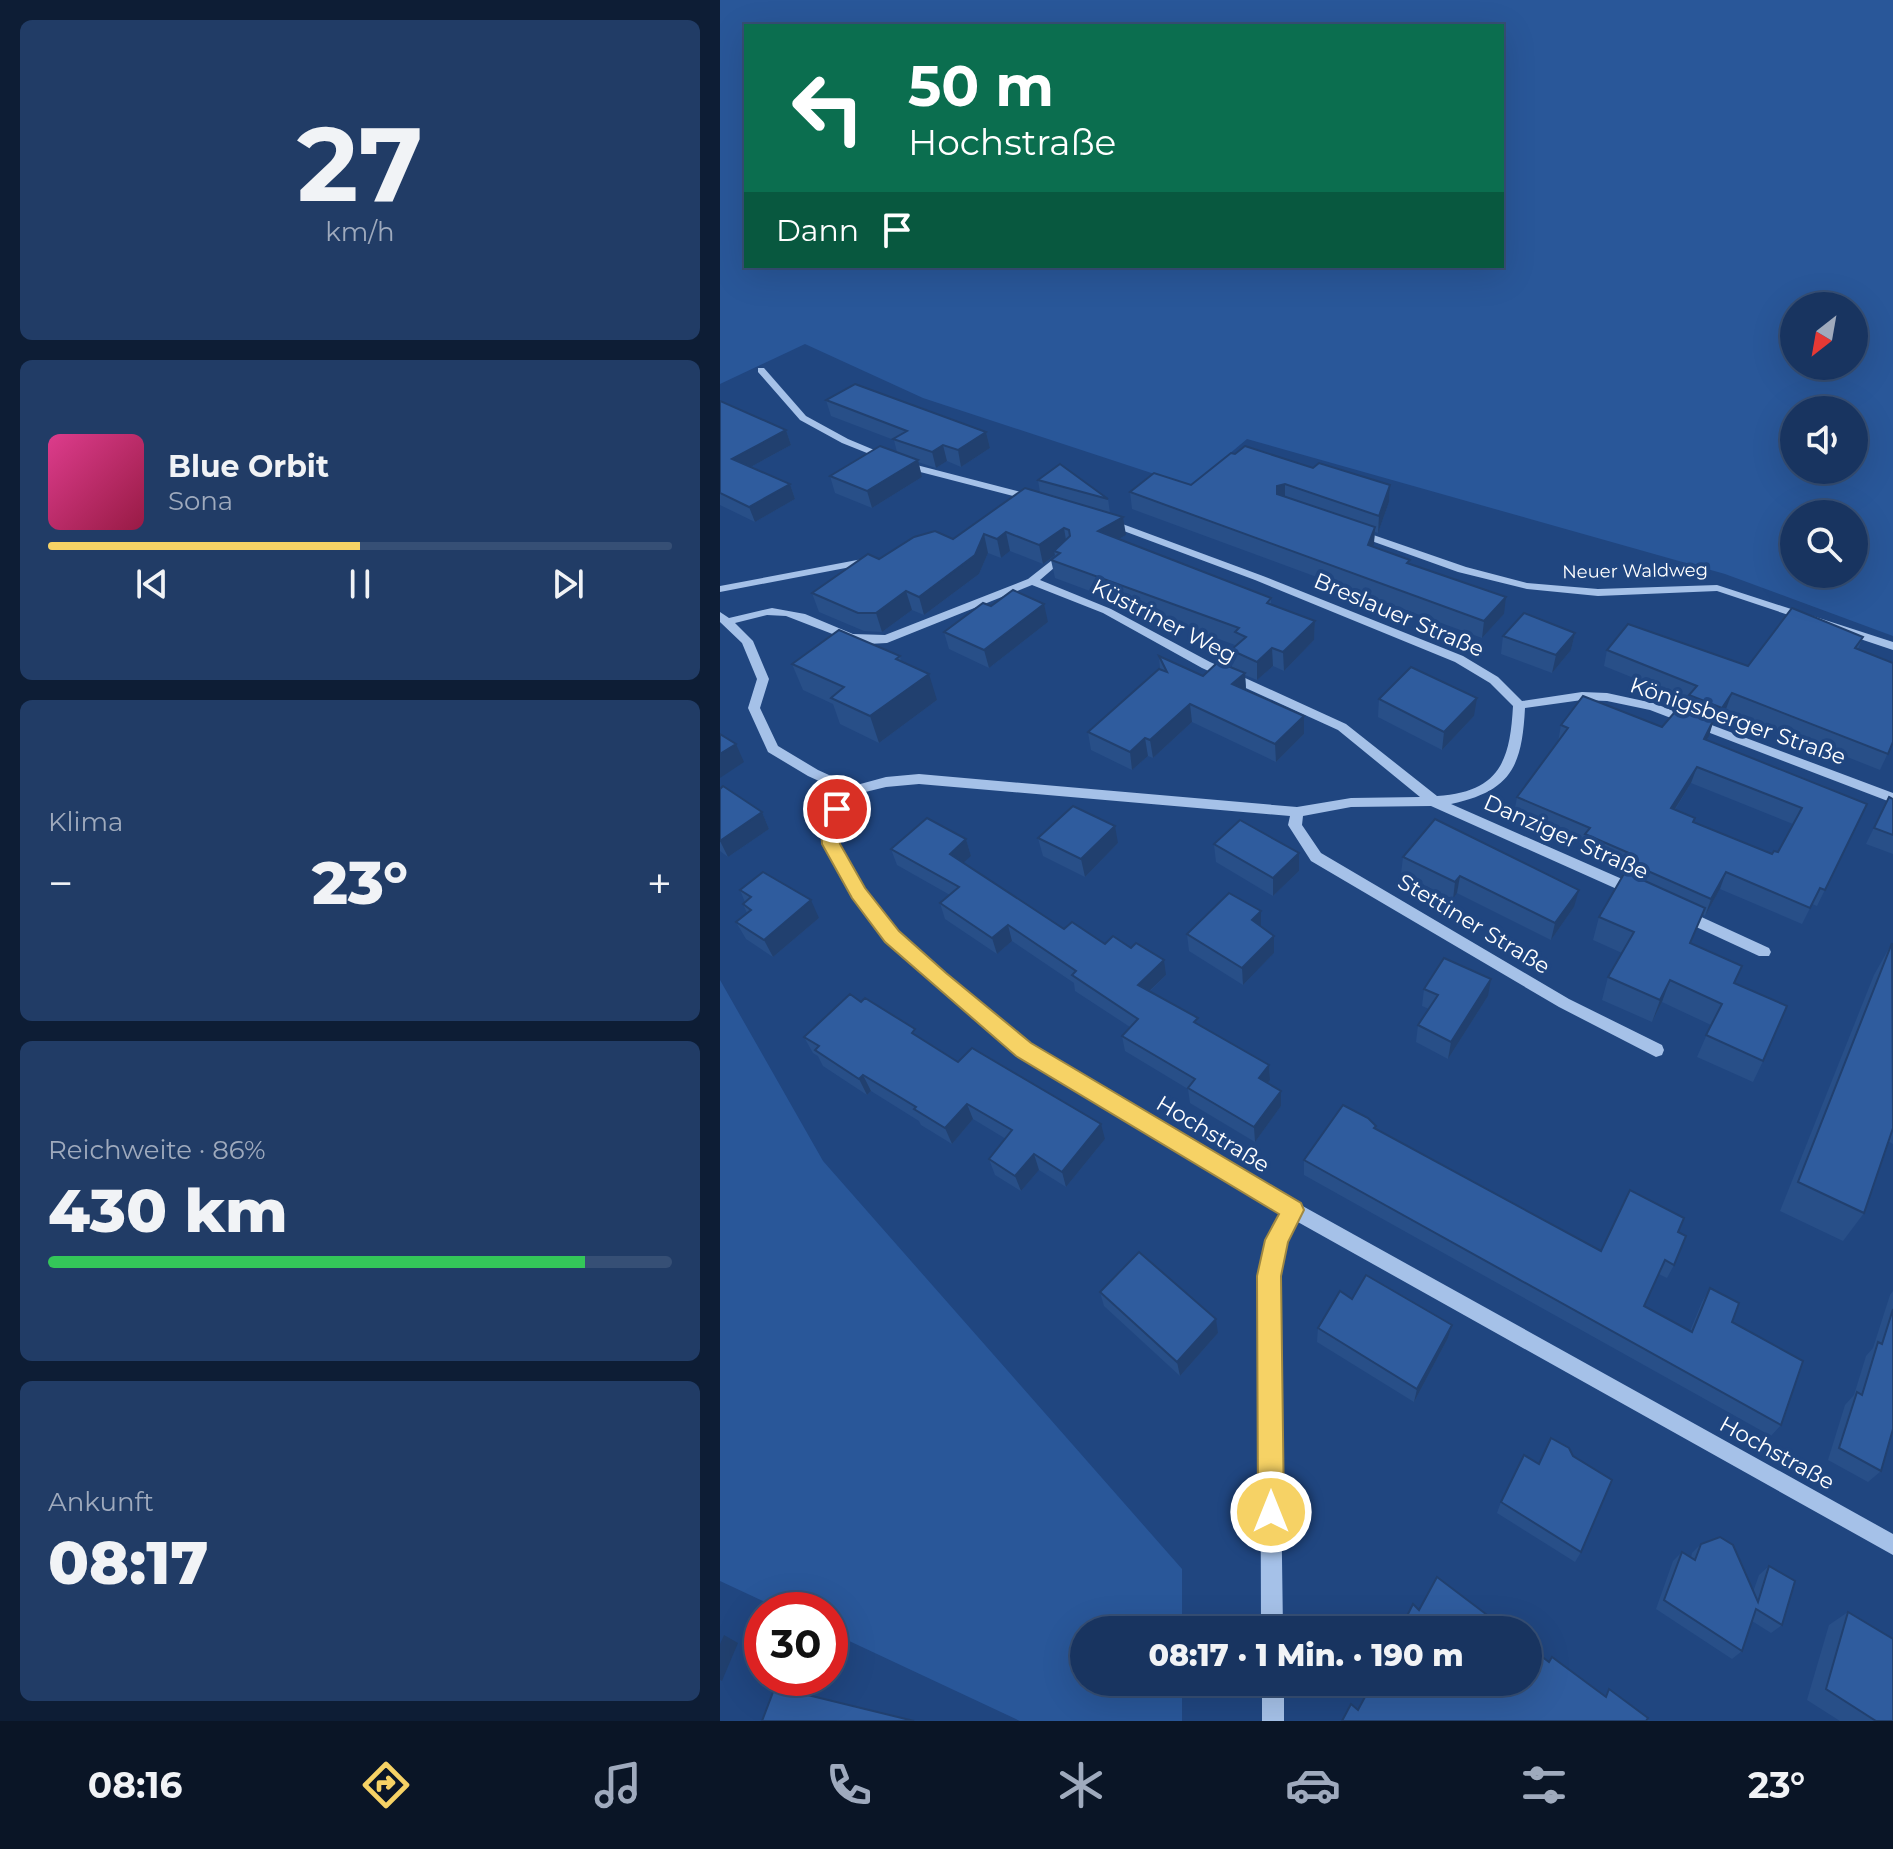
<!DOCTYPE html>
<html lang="de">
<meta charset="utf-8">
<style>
:root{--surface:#183460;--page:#213c66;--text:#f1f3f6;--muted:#9faabd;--line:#364f75;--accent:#f6d265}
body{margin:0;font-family:Montserrat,sans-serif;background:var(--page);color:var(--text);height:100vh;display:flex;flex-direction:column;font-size:30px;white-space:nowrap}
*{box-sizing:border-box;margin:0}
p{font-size:26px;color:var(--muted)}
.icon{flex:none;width:44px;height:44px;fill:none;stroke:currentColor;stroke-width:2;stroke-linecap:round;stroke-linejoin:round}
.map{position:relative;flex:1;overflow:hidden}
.sheet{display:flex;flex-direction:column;gap:20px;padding:20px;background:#0d1d35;width:720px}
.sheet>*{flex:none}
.hud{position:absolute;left:24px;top:24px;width:760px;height:244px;border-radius:0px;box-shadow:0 8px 32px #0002,0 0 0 2px var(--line);background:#0b6e4f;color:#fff;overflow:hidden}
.needle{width:52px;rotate:211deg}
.controls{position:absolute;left:1060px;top:292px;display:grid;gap:16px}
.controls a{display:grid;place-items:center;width:88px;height:88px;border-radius:50%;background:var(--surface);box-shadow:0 8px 32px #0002,0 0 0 2px var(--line);font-size:40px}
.speed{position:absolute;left:24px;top:1592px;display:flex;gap:16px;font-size:40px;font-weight:700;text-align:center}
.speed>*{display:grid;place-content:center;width:104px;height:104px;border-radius:50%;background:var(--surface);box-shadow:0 8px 32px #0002,0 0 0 2px var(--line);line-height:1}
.speed .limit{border:12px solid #d22;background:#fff;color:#111}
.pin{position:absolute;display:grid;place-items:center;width:68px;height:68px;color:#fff;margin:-34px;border:4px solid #fff;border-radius:50%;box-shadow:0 2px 8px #0007}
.me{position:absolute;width:88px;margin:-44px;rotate:0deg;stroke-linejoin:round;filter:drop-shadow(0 0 6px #0008)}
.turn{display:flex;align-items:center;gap:28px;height:168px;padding:0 32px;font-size:36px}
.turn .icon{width:104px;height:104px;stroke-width:2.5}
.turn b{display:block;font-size:56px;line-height:68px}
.then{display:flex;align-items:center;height:76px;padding:0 32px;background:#0003;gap:16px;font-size:30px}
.big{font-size:60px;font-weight:800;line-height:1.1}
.sheet .tile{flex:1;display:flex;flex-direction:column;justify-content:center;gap:12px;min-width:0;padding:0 28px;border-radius:12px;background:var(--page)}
.sheet .dial{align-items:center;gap:0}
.dial b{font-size:104px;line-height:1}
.song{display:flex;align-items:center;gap:24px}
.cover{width:96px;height:96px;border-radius:12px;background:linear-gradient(135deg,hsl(330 70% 55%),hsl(340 70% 35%))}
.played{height:8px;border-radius:4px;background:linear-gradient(90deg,var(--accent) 50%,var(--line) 50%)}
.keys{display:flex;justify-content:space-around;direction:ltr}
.heat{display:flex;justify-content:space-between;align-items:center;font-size:44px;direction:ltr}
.charge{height:12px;border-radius:6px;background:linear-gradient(90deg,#34c759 86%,var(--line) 0)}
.trip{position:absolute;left:350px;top:1616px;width:472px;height:80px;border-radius:40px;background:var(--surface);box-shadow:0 8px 32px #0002,0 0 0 2px var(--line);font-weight:800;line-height:80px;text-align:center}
.tabs{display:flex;height:128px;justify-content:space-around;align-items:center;background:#0a1526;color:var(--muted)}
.tabs .icon{width:56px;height:56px}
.tabs .on{color:var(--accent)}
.tabs b{font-size:36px;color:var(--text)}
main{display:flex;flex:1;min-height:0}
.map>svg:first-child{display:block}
.green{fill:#295799;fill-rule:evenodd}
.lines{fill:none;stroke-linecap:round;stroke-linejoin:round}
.minor{fill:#a5c1e8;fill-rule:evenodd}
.wall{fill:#284f88;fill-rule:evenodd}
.shaded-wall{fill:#21406f}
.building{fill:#2f5c9e;stroke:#21406f;stroke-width:2;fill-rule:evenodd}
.route{fill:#f6d265;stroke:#a08842;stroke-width:2}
.labels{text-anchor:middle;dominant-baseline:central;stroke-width:8;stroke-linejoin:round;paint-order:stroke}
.far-street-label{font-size:18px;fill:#fff;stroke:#204680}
.street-label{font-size:22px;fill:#fff;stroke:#204680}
</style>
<main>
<section class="sheet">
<div class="tile dial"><b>27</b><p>km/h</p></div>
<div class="tile">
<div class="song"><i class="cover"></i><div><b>Blue Orbit</b><p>Sona</p></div></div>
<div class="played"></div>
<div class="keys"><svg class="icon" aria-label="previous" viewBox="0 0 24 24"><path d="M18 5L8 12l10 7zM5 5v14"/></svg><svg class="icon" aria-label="pause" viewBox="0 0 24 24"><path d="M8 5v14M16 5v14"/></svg><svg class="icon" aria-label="next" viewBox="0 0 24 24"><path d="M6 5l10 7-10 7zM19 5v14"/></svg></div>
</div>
<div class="tile"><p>Klima</p>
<div class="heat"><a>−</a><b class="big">23°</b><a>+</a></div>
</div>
<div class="tile"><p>Reichweite · 86%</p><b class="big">430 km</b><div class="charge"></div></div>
<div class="tile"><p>Ankunft</p><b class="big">08:17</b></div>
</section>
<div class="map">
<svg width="1173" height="1721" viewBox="0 0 1173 1721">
<rect width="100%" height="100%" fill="#204680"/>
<!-- green -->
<g class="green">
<path d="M 0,0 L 1173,0 L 1173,636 L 1005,574 L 527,439 L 471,486 L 203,398 L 85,344 L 0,384 ZM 26,26 L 782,26 L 782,266 L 26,266 ZM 1074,306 L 1134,306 L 1134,366 L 1074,366 ZM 1074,410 L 1134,410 L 1134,470 L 1074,470 ZM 1074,514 L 1134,514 L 1134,574 L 1074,574 Z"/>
<polygon points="0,980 103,1161 462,1569 462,1630 364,1630 364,1682 462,1682 462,1721 300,1721 110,1632 110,1610 62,1610 0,1581"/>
</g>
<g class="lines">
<!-- minor -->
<g class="minor">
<polygon points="38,368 44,368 86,416 128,439 171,457 162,459 122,443 80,420 38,372"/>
<polygon points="185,462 316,496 317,498 312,501 181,467 181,463"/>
<path d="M 389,519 L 543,576 L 743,656 L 778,677 L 802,701 L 862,692 L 887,693 L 933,703 L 1173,793 L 1173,803 L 930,710 L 887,701 L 862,700 L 805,708 C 802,767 791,791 731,804 L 918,886 L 920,890 L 918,894 L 908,894 L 711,806 L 631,807 L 583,816 L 582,825 L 601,853 L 849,999 L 942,1045 L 944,1050 L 942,1055 L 936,1057 L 839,1007 L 591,861 L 568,825 L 570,816 L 199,784 L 166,787 L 137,794 L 123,811 L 116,826 L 118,844 L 144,889 L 177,933 L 310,1045 L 579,1204 L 1173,1534 L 1173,1555 L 576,1221 L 565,1242 L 558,1276 L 563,1630 L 541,1630 L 540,1276 L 547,1240 L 562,1213 L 298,1055 L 167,941 L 134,897 L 104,844 L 102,826 L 112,806 L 123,792 L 88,776 L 48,752 L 28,708 L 37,679 L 22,643 L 0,622 L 0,612 L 9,618 L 52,608 L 85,614 L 133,634 L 165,635 L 308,579 L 345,550 L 349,551 L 349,555 L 320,580 L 391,609 L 490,662 L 626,724 L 717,796 C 779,792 790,762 793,706 L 770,683 L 735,662 L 535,580 L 385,524 L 384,522 ZM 312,585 L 383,613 L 482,668 L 618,730 L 700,797 L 631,798 L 577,807 L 199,774 L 166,777 L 133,786 L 98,770 L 58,746 L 40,708 L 49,679 L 33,641 L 15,623 L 47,615 L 66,616 L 128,640 L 148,644 L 167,643 Z"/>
<polygon points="636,529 746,567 807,583 878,589 997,585 1173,642 1173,650 997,591 878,596 807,589 738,572 632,534 632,530"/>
<polygon points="153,557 157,558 157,562 0,592 0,586"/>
<polygon points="964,909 1049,948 1051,952 1049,956 1039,956 959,919 957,915 959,911"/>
<rect x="542" y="1682" width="22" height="39"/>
</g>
</g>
<!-- wall -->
<g class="wall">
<polygon points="106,400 266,432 270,448 241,467 227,461 216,468 198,462 202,477 152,508 115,493 110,476 177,452 174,440 111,416"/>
<polygon points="0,401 66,430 71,445 31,467 70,484 75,499 35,522 0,505"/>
<polygon points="515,454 593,468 670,485 669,502 658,533 655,532 653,547 690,560 689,564 784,614 762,638 412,509 410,492 471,485"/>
<polygon points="318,480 388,499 390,513 406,535 399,539 551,598 551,604 595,621 594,640 564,671 553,666 537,680 525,675 526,690 584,734 556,762 472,722 433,758 428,756 412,770 371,750 368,732 440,669 439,656 483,676 512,668 511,650 515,645 335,578 331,560 335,557 335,555 323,564 290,551 281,558 268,553 259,574 204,615 192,610 162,632 144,631 99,612 92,593 159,559 233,539 320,492"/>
<polygon points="271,606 328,622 269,668 229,649 224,632"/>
<polygon points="855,633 851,650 832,673 781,654 783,636"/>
<path d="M 1143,637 L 1138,649 L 1173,742 L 1160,770 L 1006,709 L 997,724 L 993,722 L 987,740 L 1147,804 L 1097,906 L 1092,904 L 1082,924 L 1000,889 L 985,916 L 982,914 L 971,943 L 1014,983 L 1043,1061 L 1033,1082 L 977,1057 L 991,1025 L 942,1002 L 932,1022 L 882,1000 L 888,977 L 902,953 L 873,940 L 879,917 L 909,872 L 861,851 L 863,844 L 794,814 L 797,797 L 838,742 L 841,725 L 942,727 L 965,708 L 968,700 L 884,666 L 887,650 L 1028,666 ZM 971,783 L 1073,824 L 1058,852 L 1052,854 L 974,822 L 975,818 L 955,810 Z"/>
<polygon points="180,656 181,662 217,700 159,743 120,724 113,704 83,690 72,664"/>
<polygon points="659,699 754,716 722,750 658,717"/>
<polygon points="0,789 42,812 49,829 8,857 0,851"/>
<polygon points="1169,797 1173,799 1173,854 1146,844"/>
<polygon points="318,838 398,843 365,877 323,856"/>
<polygon points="246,839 251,856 243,862 344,929 385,944 446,975 430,991 478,1025 549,1065 550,1080 547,1083 561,1091 561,1106 535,1142 470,1103 468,1089 405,1051 402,1036 410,1027 355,991 354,983 292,941 277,954 225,919 220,903 230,895 177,865 171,849"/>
<polygon points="494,844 579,853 579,871 553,896 496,862"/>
<polygon points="683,857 854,907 831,940 737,893 733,899 681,874"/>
<polygon points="20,890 99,918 53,957 26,939 16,922 27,913 23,904 25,902"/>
<polygon points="541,911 541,927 554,936 554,953 523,985 469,951 467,934"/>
<polygon points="1172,943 1173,1144 1168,1141 1144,1213 1123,1241 1060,1211 1154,975"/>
<polygon points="704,989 768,996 728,1059 696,1042 698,1025 709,1009 702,1006"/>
<polygon points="84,1037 199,1037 238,1062 385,1139 346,1187 319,1170 301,1191 275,1175 269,1159 286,1139 253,1119 232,1144 201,1125 199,1121 151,1091 147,1095 103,1066 98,1056 93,1053"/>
<polygon points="656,1126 656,1129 881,1251 958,1232 954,1265 947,1278 939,1274 924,1306 970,1331 982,1302 990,1288 1012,1322 1061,1425 1051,1436 584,1175 584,1160"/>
<polygon points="1173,1291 1173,1429 1161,1471 1148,1482 1108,1460 1125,1405 1134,1395 1146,1356 1153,1348 1170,1295"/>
<polygon points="380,1292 498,1333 460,1376 384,1306"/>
<polygon points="632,1299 732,1325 728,1338 694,1402 597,1342 598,1328"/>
<polygon points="819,1464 861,1552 855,1562 777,1513 781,1502"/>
<polygon points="981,1544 1033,1592 1039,1575 1049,1566 1062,1625 1051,1633 1032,1621 1022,1651 1012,1659 936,1609 953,1561 962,1552 971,1558 972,1553"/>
<polygon points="1128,1612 1173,1721 1120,1721 1087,1700 1109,1625"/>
</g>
<!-- shaded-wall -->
<g class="shaded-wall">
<polygon points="66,430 71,445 18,474 12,459"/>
<polygon points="266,432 270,448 241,467 238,450"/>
<polygon points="223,445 227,461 216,468 212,452"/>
<polygon points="198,460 202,477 152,508 147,491"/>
<polygon points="70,484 75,499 35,522 29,507"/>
<polygon points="565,484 565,501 558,503 557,486"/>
<polygon points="670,485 669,502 658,533 659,516"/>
<polygon points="403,517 406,535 381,549 378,531"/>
<polygon points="655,527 654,544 648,562 648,545"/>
<polygon points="344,528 347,546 334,551 335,555 323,564 319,545"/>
<polygon points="286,532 290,551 281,558 277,539"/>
<polygon points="264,534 268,553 259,574 204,615 199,597"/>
<polygon points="186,591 192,610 162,632 156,613"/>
<polygon points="786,597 784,614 762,638 764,621"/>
<polygon points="324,604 328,622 269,668 264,650"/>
<polygon points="595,621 594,640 564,671 563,652"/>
<polygon points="855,633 851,650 832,673 836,655"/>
<polygon points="552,648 553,666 537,680 537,662"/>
<polygon points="525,673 526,691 512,684"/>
<polygon points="209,674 217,700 159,743 150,716"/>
<polygon points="1012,693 1006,709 997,724 1002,708"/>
<polygon points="757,698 754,716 722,750 724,732"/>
<polygon points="470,704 472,722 433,758 430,740"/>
<polygon points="584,716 584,734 556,762 555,744"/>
<polygon points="994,719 989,736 978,755 984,739"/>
<polygon points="425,738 428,756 412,770 410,752"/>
<polygon points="16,744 24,762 0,778 0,754"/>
<polygon points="977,767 971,783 945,825 951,808"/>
<polygon points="42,812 49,829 8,857 0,841"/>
<polygon points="395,826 398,843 365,877 361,859"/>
<polygon points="246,839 251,856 235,870 230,854"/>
<polygon points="579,853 579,871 553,896 553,878"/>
<polygon points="1006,872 1000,889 985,916 991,899"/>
<polygon points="740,876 737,893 733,899 735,882"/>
<polygon points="859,890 854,907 831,940 835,923"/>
<polygon points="91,900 99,918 53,957 44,940"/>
<polygon points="541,911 541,929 532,920"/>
<polygon points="288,925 292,941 277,954 272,938"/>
<polygon points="554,936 554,953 523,985 522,968"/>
<polygon points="444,960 446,975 420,1000 418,985"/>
<polygon points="771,979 768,996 728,1059 731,1042"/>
<polygon points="950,980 942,1002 932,1022 940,1000"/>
<polygon points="549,1065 550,1080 540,1093 539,1078"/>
<polygon points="143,1075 151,1091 147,1095 139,1079"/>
<polygon points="561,1091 561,1106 535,1142 534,1127"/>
<polygon points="247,1104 253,1119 232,1144 225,1128"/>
<polygon points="381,1124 385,1139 346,1187 342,1172"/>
<polygon points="314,1154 319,1170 301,1191 295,1176"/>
<polygon points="496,1319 498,1333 460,1376 457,1362"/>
<polygon points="732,1325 728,1338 694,1402 697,1389"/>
<polygon points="4,1635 18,1643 2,1681 0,1680 0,1644"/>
</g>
<!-- building -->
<g class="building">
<polygon points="135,384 266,432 238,450 223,445 212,452 173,439 187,431 106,400"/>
<polygon points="0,401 66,430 12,459 70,484 29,507 0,493"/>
<polygon points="160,446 198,460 147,491 110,476"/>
<polygon points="525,446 593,468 599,463 670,485 659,516 565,484 557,486 557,494 655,527 648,545 690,560 687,563 786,597 764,621 410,492 434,473 471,485 511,453 515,454"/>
<polygon points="340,464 388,499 318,480"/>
<polygon points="305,488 403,517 378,531 551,598 547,603 595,621 563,652 552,648 537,662 511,650 526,637 515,632 519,628 331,560 340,553 334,551 350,536 349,530 344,528 319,545 286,532 277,539 264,534 255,555 199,597 186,591 156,613 138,613 92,593 148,554 159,559 194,537 215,531 233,539"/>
<polygon points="293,590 324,604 264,650 224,632 263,603 271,606"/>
<polygon points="1072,608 1143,637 1135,648 1173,663 1173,742 1168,754 1012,693 1002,708 969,695 977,686 887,650 908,624 1028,666"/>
<polygon points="804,613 855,633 836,655 783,636"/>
<polygon points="119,630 180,656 176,659 209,674 150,716 111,698 124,687 72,664"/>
<polygon points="439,656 483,676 498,662 525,673 512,684 584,716 555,744 470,704 430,740 425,738 410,752 368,732 439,669 447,672"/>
<polygon points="691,667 757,698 724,732 659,699"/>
<path d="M 863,696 L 942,727 L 960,706 L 994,719 L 984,739 L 1147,804 L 1105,890 L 1100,888 L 1090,908 L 1006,872 L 991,899 L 912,864 L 916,856 L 865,834 L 870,828 L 797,797 L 848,728 L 841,725 ZM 977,767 L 1082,808 L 1058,852 L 1054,851 L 1052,854 L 973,822 L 975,818 L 951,808 Z"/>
<polygon points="0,734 16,744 0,754"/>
<polygon points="3,786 42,812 0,841 0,789"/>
<polygon points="1169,797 1173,799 1173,835 1154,828"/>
<polygon points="353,806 395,826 361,859 318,838"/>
<polygon points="207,818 246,839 230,854 344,929 352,922 385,944 393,936 411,948 416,943 444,960 418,985 478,1018 474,1022 549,1065 539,1078 561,1091 534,1127 468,1088 475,1079 402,1036 418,1019 352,975 356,971 288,925 272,938 220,903 239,887 171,849"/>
<polygon points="715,819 859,890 835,923 740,876 735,882 683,857"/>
<polygon points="520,820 579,853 553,878 494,844"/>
<polygon points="43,872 91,900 44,940 16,922 31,910 23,904 31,897 20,890"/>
<polygon points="905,872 985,908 970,943 1022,966 1014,983 1067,1006 1043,1061 986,1035 1002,1004 950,980 940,1000 888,977 914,932 879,917"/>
<polygon points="509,893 541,911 532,920 554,936 522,968 467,934"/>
<polygon points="1172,943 1173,1128 1144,1213 1078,1182"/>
<polygon points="724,958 771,979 731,1042 698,1025 718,995 704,989"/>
<polygon points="130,994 141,1002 145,998 195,1029 192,1033 238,1062 252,1048 381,1124 342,1172 314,1154 295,1176 269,1159 292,1130 247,1104 225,1128 194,1109 196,1107 143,1075 139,1079 95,1050 99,1046 84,1037"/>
<polygon points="623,1105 648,1118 656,1126 654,1128 881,1251 910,1190 964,1218 958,1232 966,1236 954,1265 945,1260 924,1306 972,1332 990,1288 1019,1303 1012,1322 1083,1361 1061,1425 584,1160"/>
<polygon points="419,1252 496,1319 457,1362 380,1292"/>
<polygon points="646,1275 732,1325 697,1389 598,1328 620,1291 632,1299"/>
<polygon points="1173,1309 1173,1429 1161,1471 1119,1448 1137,1392 1142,1395 1158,1342 1162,1344"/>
<polygon points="831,1438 849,1448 853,1456 892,1480 861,1552 781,1502 804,1455 819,1464"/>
<polygon points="1000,1537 1013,1545 1038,1602 1049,1566 1075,1581 1062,1625 1036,1609 1022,1651 944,1600 962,1552 975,1560 981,1544"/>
<polygon points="717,1577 787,1630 680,1630 693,1604 699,1610"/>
<polygon points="1128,1612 1173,1639 1173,1721 1156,1721 1106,1689"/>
<polygon points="808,1646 829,1662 832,1657 886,1697 889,1689 928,1718 926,1721 622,1721 631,1704 638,1710 653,1682 808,1682"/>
<polygon points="55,1687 194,1721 42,1721"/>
</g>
<!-- route -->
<polygon class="route" points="117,803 126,809 118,826 120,844 145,888 179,931 226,973 311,1043 581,1203 584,1210 568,1242 561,1276 564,1512 560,1522 551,1526 542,1522 538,1512 537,1276 545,1240 559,1214 296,1056 165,942 132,898 102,844 101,826 111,805"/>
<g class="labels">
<!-- far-street labels -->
<g class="far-street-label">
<text transform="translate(915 571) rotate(-1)">Neuer Waldweg</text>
</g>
<!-- street labels -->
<g class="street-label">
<text transform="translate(679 615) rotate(23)">Breslauer Straße</text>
<text transform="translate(444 621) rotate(27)">Küstriner Weg</text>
<text transform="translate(1018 721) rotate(19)">Königsberger Straße</text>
<text transform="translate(846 837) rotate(24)">Danziger Straße</text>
<text transform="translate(754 924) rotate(31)">Stettiner Straße</text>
<text transform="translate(493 1134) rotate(31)">Hochstraße</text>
<text transform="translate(1057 1453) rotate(29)">Hochstraße</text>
</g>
</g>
</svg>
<div class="controls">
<a><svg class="needle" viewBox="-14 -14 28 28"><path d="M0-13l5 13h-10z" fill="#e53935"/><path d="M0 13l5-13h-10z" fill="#9faabd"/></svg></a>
<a><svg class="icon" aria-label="sound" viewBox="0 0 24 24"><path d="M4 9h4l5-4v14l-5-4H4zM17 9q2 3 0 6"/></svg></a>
<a><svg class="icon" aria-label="search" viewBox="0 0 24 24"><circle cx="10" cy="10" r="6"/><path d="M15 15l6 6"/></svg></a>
</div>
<div class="speed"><div class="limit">30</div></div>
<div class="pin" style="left:117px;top:809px;background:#d93025"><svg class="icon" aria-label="arrive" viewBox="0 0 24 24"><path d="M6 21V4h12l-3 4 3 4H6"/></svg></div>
<svg class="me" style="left:551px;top:1512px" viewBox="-20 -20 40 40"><circle r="17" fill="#f6d265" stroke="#fff" stroke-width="3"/><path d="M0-11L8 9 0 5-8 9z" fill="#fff"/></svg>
<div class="trip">08:17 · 1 Min. · 190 m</div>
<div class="hud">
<div class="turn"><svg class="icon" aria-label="left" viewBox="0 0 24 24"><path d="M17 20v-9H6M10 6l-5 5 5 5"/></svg><div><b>50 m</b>Hochstraße</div></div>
<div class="then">Dann<svg class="icon" aria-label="arrive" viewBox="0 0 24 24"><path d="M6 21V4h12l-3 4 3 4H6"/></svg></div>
</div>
</div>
</main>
<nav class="tabs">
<b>08:16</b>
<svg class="icon on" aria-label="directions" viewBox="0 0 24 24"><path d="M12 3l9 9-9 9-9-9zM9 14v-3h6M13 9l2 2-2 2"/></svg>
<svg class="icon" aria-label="music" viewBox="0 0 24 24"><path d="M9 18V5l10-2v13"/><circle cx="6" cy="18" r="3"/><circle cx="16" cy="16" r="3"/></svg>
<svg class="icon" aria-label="phone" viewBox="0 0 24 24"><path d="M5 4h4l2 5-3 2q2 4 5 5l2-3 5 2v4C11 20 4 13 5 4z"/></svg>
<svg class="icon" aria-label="climate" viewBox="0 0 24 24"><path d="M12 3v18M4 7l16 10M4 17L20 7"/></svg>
<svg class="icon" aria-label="car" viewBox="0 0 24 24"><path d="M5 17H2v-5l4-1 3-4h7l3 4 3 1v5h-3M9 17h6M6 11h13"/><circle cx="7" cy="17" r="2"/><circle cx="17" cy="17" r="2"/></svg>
<svg class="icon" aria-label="filters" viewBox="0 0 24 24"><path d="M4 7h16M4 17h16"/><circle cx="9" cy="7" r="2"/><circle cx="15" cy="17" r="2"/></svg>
<b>23°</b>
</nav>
